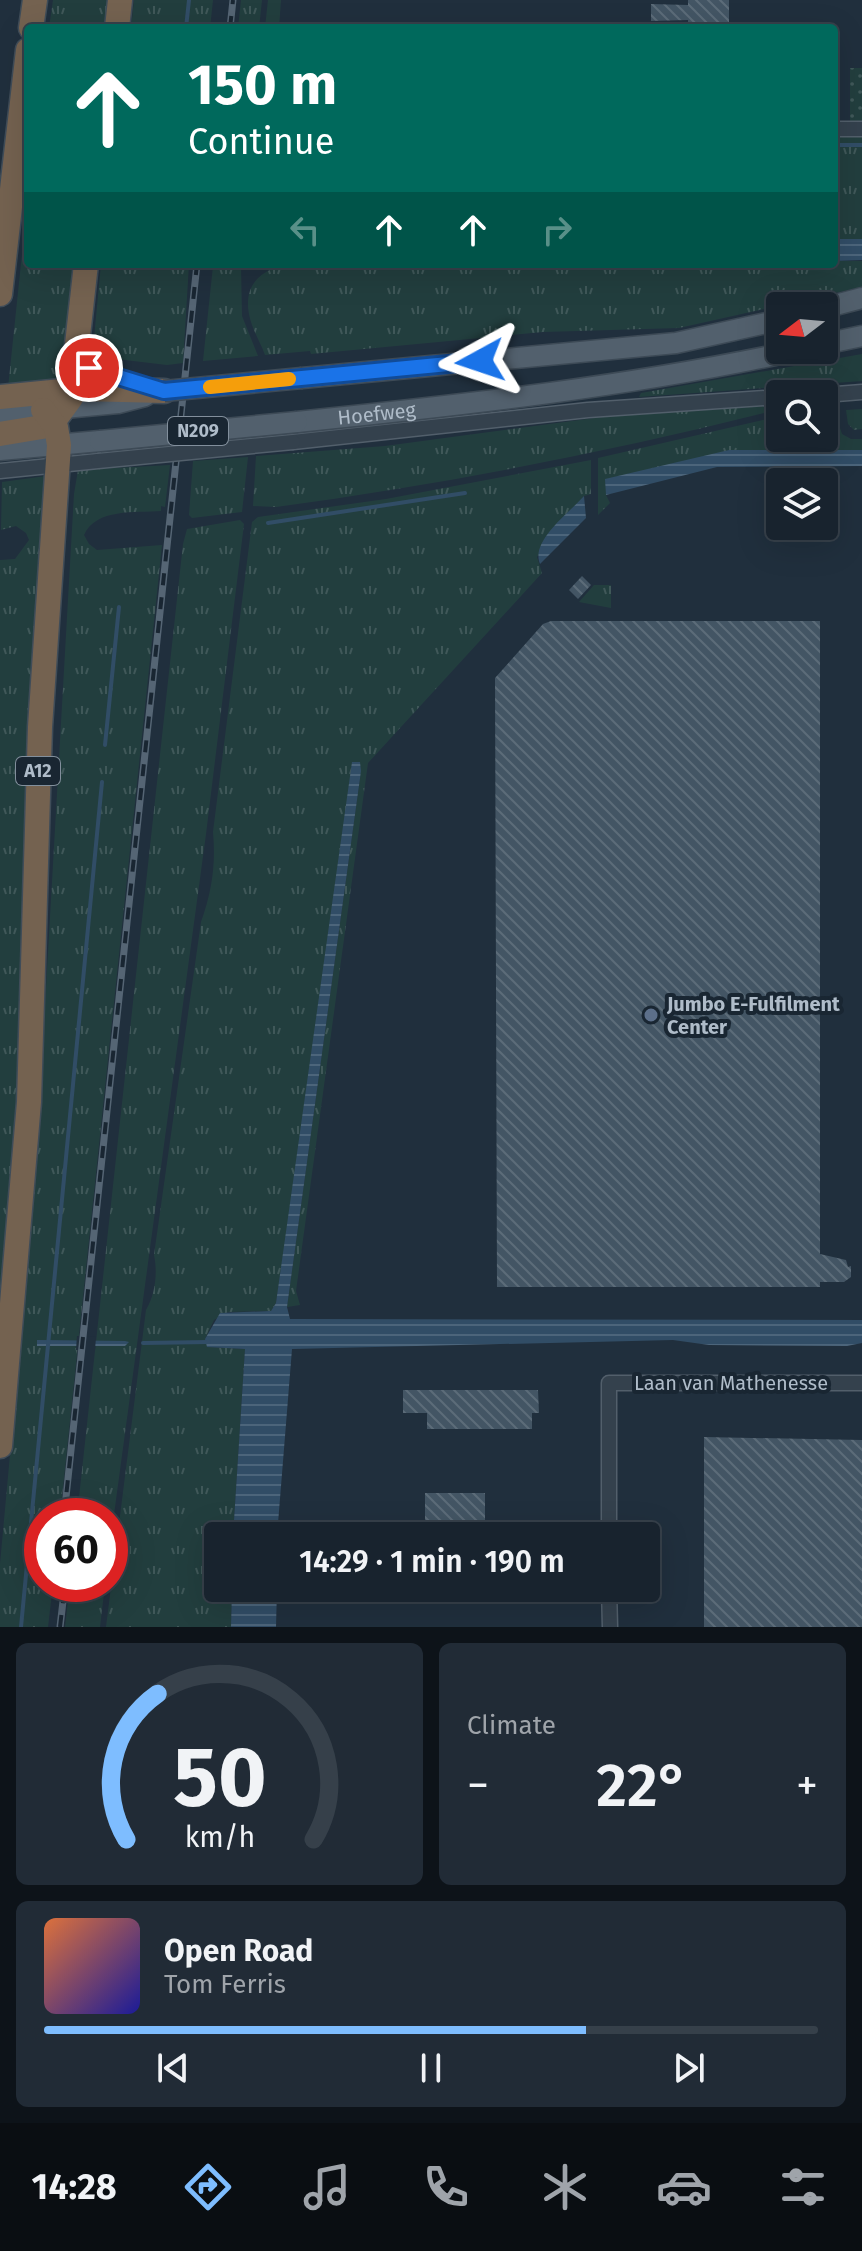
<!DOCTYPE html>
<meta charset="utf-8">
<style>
:root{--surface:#18232e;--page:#212b36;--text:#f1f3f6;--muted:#9fa4aa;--line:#36404a;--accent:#7ebdff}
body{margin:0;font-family:"Fira Sans",sans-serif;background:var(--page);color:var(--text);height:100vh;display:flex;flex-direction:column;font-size:30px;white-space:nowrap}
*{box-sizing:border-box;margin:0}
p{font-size:26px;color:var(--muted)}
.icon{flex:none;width:44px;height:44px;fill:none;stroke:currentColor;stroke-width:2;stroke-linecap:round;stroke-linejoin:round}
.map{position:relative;height:1627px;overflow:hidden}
.sheet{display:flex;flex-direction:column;gap:16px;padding:16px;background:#0d1319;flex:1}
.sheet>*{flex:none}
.banner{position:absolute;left:24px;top:24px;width:814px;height:244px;border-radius:8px;box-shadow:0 8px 32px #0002,0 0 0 2px var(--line);background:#00695c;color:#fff;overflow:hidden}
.needle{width:52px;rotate:254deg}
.buttons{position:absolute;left:766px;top:292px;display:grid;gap:16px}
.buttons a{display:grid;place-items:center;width:72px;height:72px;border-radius:8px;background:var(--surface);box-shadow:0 8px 32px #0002,0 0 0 2px var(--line);font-size:40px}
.speed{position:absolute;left:24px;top:1498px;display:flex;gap:16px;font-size:40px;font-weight:700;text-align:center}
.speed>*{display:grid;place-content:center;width:104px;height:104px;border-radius:50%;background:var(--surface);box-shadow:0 8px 32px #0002,0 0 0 2px var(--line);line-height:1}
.speed .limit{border:12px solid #d22;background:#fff;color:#111}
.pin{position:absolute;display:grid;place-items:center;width:68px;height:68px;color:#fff;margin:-34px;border:4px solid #fff;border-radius:50%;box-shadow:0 2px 8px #0007}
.me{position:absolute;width:88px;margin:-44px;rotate:265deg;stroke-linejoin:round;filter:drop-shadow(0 0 6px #0008)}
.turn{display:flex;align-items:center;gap:28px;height:168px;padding:0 32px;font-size:36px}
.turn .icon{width:104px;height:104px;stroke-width:2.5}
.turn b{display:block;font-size:56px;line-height:68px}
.lanes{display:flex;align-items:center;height:76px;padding:0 32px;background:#0003;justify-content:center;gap:40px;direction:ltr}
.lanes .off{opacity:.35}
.big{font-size:60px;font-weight:600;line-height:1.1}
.sheet .tile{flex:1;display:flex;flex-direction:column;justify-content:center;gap:12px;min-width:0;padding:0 28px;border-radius:12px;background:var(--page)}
.sheet .dial{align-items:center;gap:0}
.dial svg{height:208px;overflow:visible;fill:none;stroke:var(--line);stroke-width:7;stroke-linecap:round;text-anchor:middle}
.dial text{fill:var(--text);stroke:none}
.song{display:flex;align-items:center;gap:24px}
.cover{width:96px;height:96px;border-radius:12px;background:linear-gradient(135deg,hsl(20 70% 55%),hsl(240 70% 35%))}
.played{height:8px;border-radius:4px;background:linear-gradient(90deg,var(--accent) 70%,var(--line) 70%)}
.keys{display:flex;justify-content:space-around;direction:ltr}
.heat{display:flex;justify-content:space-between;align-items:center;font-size:44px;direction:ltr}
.sheet .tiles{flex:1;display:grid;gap:16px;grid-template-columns:1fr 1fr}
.tile:last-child{grid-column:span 2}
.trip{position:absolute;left:204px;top:1522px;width:456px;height:80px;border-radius:8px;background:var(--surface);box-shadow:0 8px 32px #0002,0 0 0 2px var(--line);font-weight:600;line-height:80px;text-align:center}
.dock{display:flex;height:128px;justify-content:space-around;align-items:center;background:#0a0e12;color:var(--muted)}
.dock .icon{width:56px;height:56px}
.dock .on{color:var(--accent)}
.dock b{font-size:36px;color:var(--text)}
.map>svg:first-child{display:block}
.grass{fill:url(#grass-tufts)}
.garden{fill:url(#garden-dots)}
.water{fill:url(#water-rules)}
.pier{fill:#202f3d}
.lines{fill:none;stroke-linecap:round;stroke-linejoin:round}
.stream{stroke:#314d66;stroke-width:4}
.building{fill:url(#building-back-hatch)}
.minor-casing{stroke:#525f6b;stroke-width:17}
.primary-casing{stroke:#3d4a56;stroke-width:23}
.motorway-casing{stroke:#3f4c58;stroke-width:27}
.minor{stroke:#34414d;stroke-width:14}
.primary{stroke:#52606d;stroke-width:20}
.motorway{stroke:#746250;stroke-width:24}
.rail-casing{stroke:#556574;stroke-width:7}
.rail{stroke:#192632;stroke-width:4;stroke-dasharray:12;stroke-linecap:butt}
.minor-bridge-casing{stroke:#525f6b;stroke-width:17;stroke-linecap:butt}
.primary-bridge-casing{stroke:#3d4a56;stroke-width:23;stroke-linecap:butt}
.minor-bridge{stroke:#34414d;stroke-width:14}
.primary-bridge{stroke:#52606d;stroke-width:20}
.route-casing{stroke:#114b97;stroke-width:20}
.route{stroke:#1a73e8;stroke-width:14}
.slow{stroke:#f59e0b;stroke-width:14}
.service-dot{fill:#5c6f8a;stroke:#192632;stroke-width:3}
.labels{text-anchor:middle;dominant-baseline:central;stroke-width:8;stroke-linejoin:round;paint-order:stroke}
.shield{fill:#192632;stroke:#828f9c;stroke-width:2}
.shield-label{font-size:18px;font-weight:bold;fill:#afbcc9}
.street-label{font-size:20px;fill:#afbcc9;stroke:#192632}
.poi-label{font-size:20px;font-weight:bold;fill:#afbcc9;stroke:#192632;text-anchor:start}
</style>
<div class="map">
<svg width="862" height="1627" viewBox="0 0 862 1627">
<defs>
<pattern id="grass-tufts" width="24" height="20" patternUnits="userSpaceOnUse" patternTransform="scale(2)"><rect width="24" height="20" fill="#223e3e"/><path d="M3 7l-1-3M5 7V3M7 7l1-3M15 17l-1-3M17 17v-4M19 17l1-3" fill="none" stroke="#405859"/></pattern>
<pattern id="garden-dots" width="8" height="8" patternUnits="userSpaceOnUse" patternTransform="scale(2)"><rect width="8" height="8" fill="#223e3e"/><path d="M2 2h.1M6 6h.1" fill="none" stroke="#405859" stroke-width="1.8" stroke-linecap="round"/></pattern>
<pattern id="water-rules" width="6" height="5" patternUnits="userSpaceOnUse" patternTransform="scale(2)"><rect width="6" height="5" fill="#314d66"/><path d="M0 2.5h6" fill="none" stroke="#4c657b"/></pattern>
<pattern id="building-back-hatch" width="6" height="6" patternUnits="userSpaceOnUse" patternTransform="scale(2)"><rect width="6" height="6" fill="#435564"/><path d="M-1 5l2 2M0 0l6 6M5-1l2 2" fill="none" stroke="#5c6c79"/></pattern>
</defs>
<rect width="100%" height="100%" fill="#202f3d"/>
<!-- grass -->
<g class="grass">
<polygon points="53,0 112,0 109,28 49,28"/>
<polygon points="134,0 213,0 210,28 131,28"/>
<polygon points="241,0 262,0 259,28 238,28"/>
<polygon points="268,0 281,0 279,28 265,28"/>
<polygon points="862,136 862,239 834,239 834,137"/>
<polygon points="28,197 28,264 78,264 67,384 8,388"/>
<path d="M 834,261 L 862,261 L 862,287 L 679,328 L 543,332 L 311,354 L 310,351 L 265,355 C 261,344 256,336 252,325 C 238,285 262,264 301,264 L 304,269 L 834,264 Z"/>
<polygon points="101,264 189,264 183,363 167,365 100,357 93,349"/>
<polygon points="213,266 221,270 241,267 242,316 258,356 203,361"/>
<polygon points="862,354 862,381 639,397 641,393"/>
<path d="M 780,405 L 780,409 C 614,451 446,484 276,507 L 253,506 L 256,456 L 385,446 L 602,417 Z"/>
<polygon points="862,409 862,429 854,430 848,424 846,410"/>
<polygon points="834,410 842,434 851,439 862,439 862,450 729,450 606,495 610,503 598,515 598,458 780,416 780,438 824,438 824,411"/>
<polygon points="248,457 242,512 192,518 189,515 193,461"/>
<path d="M 591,460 L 591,494 L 584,496 L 537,557 L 542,573 L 368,763 L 296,1291 L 300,1305 L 287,1307 L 361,771 L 276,1303 L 271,1311 L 228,1312 L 214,1320 L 205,1339 L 208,1347 L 245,1349 L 233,1536 L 218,1536 L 218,1588 L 232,1588 L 231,1627 L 106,1627 L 146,1310 C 155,1295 158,1273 154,1255 L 201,922 C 212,891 216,864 213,832 L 252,522 L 258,517 L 386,499 Z"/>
<path d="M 170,465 L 165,507 L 161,506 L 161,511 C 135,513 96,508 84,535 L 89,544 L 97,550 L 162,545 L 60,1516 L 42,1516 L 42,1584 L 53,1584 L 48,1627 L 0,1627 L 0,1564 L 35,1182 L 74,494 L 78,470 Z"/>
<polygon points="46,476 26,979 0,1400 0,560 15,559 29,540 26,533 16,526 1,530 2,482"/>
<polygon points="240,520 244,524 206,834 110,1544 110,1516 77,1516 183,544 187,529"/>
<polygon points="594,585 611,585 611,608 579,602"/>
<polygon points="70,1584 105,1584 100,1627 65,1627"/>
</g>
<!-- garden -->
<rect class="garden" x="850" y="68" width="12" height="53"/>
<!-- water -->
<g class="water">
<polygon points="834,239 862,239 862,260 834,261"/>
<polygon points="301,264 631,264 304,269"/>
<polygon points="729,450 862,450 862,466 717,467 606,495 605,479"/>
<path d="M 584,496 L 586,518 L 540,564 C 530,541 570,512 584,496 Z"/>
<polygon points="352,762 360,762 361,771 287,1307 290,1319 862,1320 862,1343 847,1346 709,1345 673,1340 292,1349 277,1536 233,1536 245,1349 207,1347 205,1339 220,1313 271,1311 276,1303"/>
<polygon points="37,1340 125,1341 129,1342 125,1346 37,1346"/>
<polygon points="232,1588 277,1588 276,1627 231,1627"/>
</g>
<!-- pier -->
<polygon class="pier" points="77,1336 96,1337 95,1350 76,1350"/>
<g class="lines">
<!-- stream -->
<g class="stream">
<polyline points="186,28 189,0"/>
<polyline points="834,145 862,145"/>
<polyline points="268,523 465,493"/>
<polyline points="105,745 119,607"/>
<polyline points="143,1343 209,1342"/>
<polyline points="21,1627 102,782"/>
</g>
</g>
<!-- building -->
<g class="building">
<polygon points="688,0 729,0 729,28 688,28 688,20 651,21 651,4 688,5"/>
<polygon points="582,576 591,585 578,599 569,590"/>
<polygon points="551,621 820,621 820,1254 846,1260 848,1267 851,1266 851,1277 844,1282 820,1282 820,1287 497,1287 495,678 543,624"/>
<polygon points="403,1390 538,1390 539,1413 532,1413 532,1429 427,1429 427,1413 403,1413"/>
<polygon points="704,1437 862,1440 862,1627 704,1627"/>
<rect x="425" y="1493" width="60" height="28"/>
</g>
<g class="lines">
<defs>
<g id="minor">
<polyline points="834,129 862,129"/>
<polyline points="824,395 862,392"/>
<polyline points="293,442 588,410 780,397"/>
<polyline points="0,471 98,461"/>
<polyline points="609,1536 609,1383 862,1383"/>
<polyline points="609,1588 610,1627"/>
</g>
<g id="primary">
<polyline points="824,308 862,298"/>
<polyline points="824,344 862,336"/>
<polyline points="302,378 676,343 780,320"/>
<polyline points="0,414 118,403 145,396"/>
<path id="s1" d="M 297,422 C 465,405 633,386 799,350"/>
<polyline points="0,450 100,441"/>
</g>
<g id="motorway">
<polyline points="31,28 35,0"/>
<polyline points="117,28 120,0"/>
<polyline points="0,294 28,50"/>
<polyline points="0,397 82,389 164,391"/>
<polyline points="0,434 42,427 57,417 71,398 86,264"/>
<polyline points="0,1446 29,1102 40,727 59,445 56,427 43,410"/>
</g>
</defs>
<!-- minor casing -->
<use href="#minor" class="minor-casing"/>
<!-- primary casing -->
<use href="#primary" class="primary-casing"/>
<!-- motorway casing -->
<use href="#motorway" class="motorway-casing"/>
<!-- minor -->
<use href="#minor" class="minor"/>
<!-- primary -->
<use href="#primary" class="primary"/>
<!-- motorway -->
<use href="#motorway" class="motorway"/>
<defs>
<g id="rail">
<polyline points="230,28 233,0"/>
<polyline points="64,1516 197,264"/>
<polyline points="60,1627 65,1584"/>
</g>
</defs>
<!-- rail casing -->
<use href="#rail" class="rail-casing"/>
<!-- rail -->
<use href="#rail" class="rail"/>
<defs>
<polyline id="minor-bridge" points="98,461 293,442"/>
<g id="primary-bridge">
<polyline points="164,391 302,378"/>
<polyline points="100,441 297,422"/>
</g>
</defs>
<!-- minor-bridge casing -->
<use href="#minor-bridge" class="minor-bridge-casing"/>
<!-- primary-bridge casing -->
<use href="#primary-bridge" class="primary-bridge-casing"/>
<!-- minor-bridge -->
<use href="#minor-bridge" class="minor-bridge"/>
<!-- primary-bridge -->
<use href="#primary-bridge" class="primary-bridge"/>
</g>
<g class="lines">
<defs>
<polyline id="route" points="89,368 164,391 480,361"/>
</defs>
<!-- route casing -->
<use href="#route" class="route-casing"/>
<!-- route -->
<use href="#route" class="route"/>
<!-- slow -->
<polyline class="slow" points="210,387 289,379"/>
</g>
<!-- markers -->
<circle class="service-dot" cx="651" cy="1015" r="8"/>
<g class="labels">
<!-- shield labels -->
<g class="shield">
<rect x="168" y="417" width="60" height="28" rx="6"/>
<rect x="16" y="757" width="44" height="28" rx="6"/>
</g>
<g class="shield-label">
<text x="198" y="431">N209</text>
<text x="38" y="771">A12</text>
</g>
<!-- street labels -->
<g class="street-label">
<text stroke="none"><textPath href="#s1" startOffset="80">Hoefweg</textPath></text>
<text x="731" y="1383">Laan van Mathenesse</text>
</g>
<!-- poi labels -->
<g class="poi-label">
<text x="667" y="1004">Jumbo E-Fulfilment<tspan x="667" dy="23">Center</tspan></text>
</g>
</g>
</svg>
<div class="buttons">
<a><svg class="needle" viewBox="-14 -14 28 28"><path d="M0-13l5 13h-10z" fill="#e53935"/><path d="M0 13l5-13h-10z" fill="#9fa4aa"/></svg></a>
<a><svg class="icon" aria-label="search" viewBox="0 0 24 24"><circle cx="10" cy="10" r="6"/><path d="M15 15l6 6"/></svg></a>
<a><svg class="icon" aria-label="layers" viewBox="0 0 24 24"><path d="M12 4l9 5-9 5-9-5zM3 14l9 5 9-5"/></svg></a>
</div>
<div class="speed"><div class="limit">60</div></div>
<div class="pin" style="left:89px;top:368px;background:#d93025"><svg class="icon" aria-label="arrive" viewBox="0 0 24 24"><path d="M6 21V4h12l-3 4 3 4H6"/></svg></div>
<svg class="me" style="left:480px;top:361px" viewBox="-20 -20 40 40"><path d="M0-17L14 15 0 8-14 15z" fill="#1a73e8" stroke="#fff" stroke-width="4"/></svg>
<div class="trip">14:29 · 1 min · 190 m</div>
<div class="banner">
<div class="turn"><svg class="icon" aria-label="ahead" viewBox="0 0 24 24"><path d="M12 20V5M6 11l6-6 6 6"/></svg><div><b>150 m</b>Continue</div></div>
<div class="lanes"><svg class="icon off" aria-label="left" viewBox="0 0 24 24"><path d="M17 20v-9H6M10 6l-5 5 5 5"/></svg><svg class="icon" aria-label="ahead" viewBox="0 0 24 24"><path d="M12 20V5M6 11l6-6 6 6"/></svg><svg class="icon" aria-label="ahead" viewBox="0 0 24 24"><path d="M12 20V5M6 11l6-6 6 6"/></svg><svg class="icon off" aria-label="right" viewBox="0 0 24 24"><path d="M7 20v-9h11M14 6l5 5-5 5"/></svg></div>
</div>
</div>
<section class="sheet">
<div class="tiles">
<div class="tile dial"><svg viewBox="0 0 100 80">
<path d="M14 69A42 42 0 1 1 86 69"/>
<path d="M14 69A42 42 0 0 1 26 13" stroke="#7ebdff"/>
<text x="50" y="56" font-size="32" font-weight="700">50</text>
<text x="50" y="72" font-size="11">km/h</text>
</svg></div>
<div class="tile"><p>Climate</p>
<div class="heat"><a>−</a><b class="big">22°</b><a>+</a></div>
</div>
<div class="tile">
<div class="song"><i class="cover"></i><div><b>Open Road</b><p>Tom Ferris</p></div></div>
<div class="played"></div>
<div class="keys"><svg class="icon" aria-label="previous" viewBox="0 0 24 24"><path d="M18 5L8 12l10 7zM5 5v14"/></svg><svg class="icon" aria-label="pause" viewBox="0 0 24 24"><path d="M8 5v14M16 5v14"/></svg><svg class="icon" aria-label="next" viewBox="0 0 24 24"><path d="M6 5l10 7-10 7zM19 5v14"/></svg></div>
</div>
</div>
</section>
<nav class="dock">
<b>14:28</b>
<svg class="icon on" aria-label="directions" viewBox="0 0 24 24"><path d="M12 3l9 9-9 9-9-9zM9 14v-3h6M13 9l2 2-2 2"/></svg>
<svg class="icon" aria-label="music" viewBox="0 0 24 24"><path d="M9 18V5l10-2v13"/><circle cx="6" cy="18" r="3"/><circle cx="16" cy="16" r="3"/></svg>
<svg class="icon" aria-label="phone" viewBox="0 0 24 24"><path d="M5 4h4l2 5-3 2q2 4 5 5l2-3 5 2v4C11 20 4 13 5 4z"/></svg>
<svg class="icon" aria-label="climate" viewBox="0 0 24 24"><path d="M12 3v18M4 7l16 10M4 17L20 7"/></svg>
<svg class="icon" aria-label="car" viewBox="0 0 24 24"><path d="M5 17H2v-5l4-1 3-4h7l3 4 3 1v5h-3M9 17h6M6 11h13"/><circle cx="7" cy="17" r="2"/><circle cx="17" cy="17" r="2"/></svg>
<svg class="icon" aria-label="filters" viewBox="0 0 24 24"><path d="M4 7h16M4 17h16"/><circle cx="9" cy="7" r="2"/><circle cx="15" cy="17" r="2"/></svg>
</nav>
